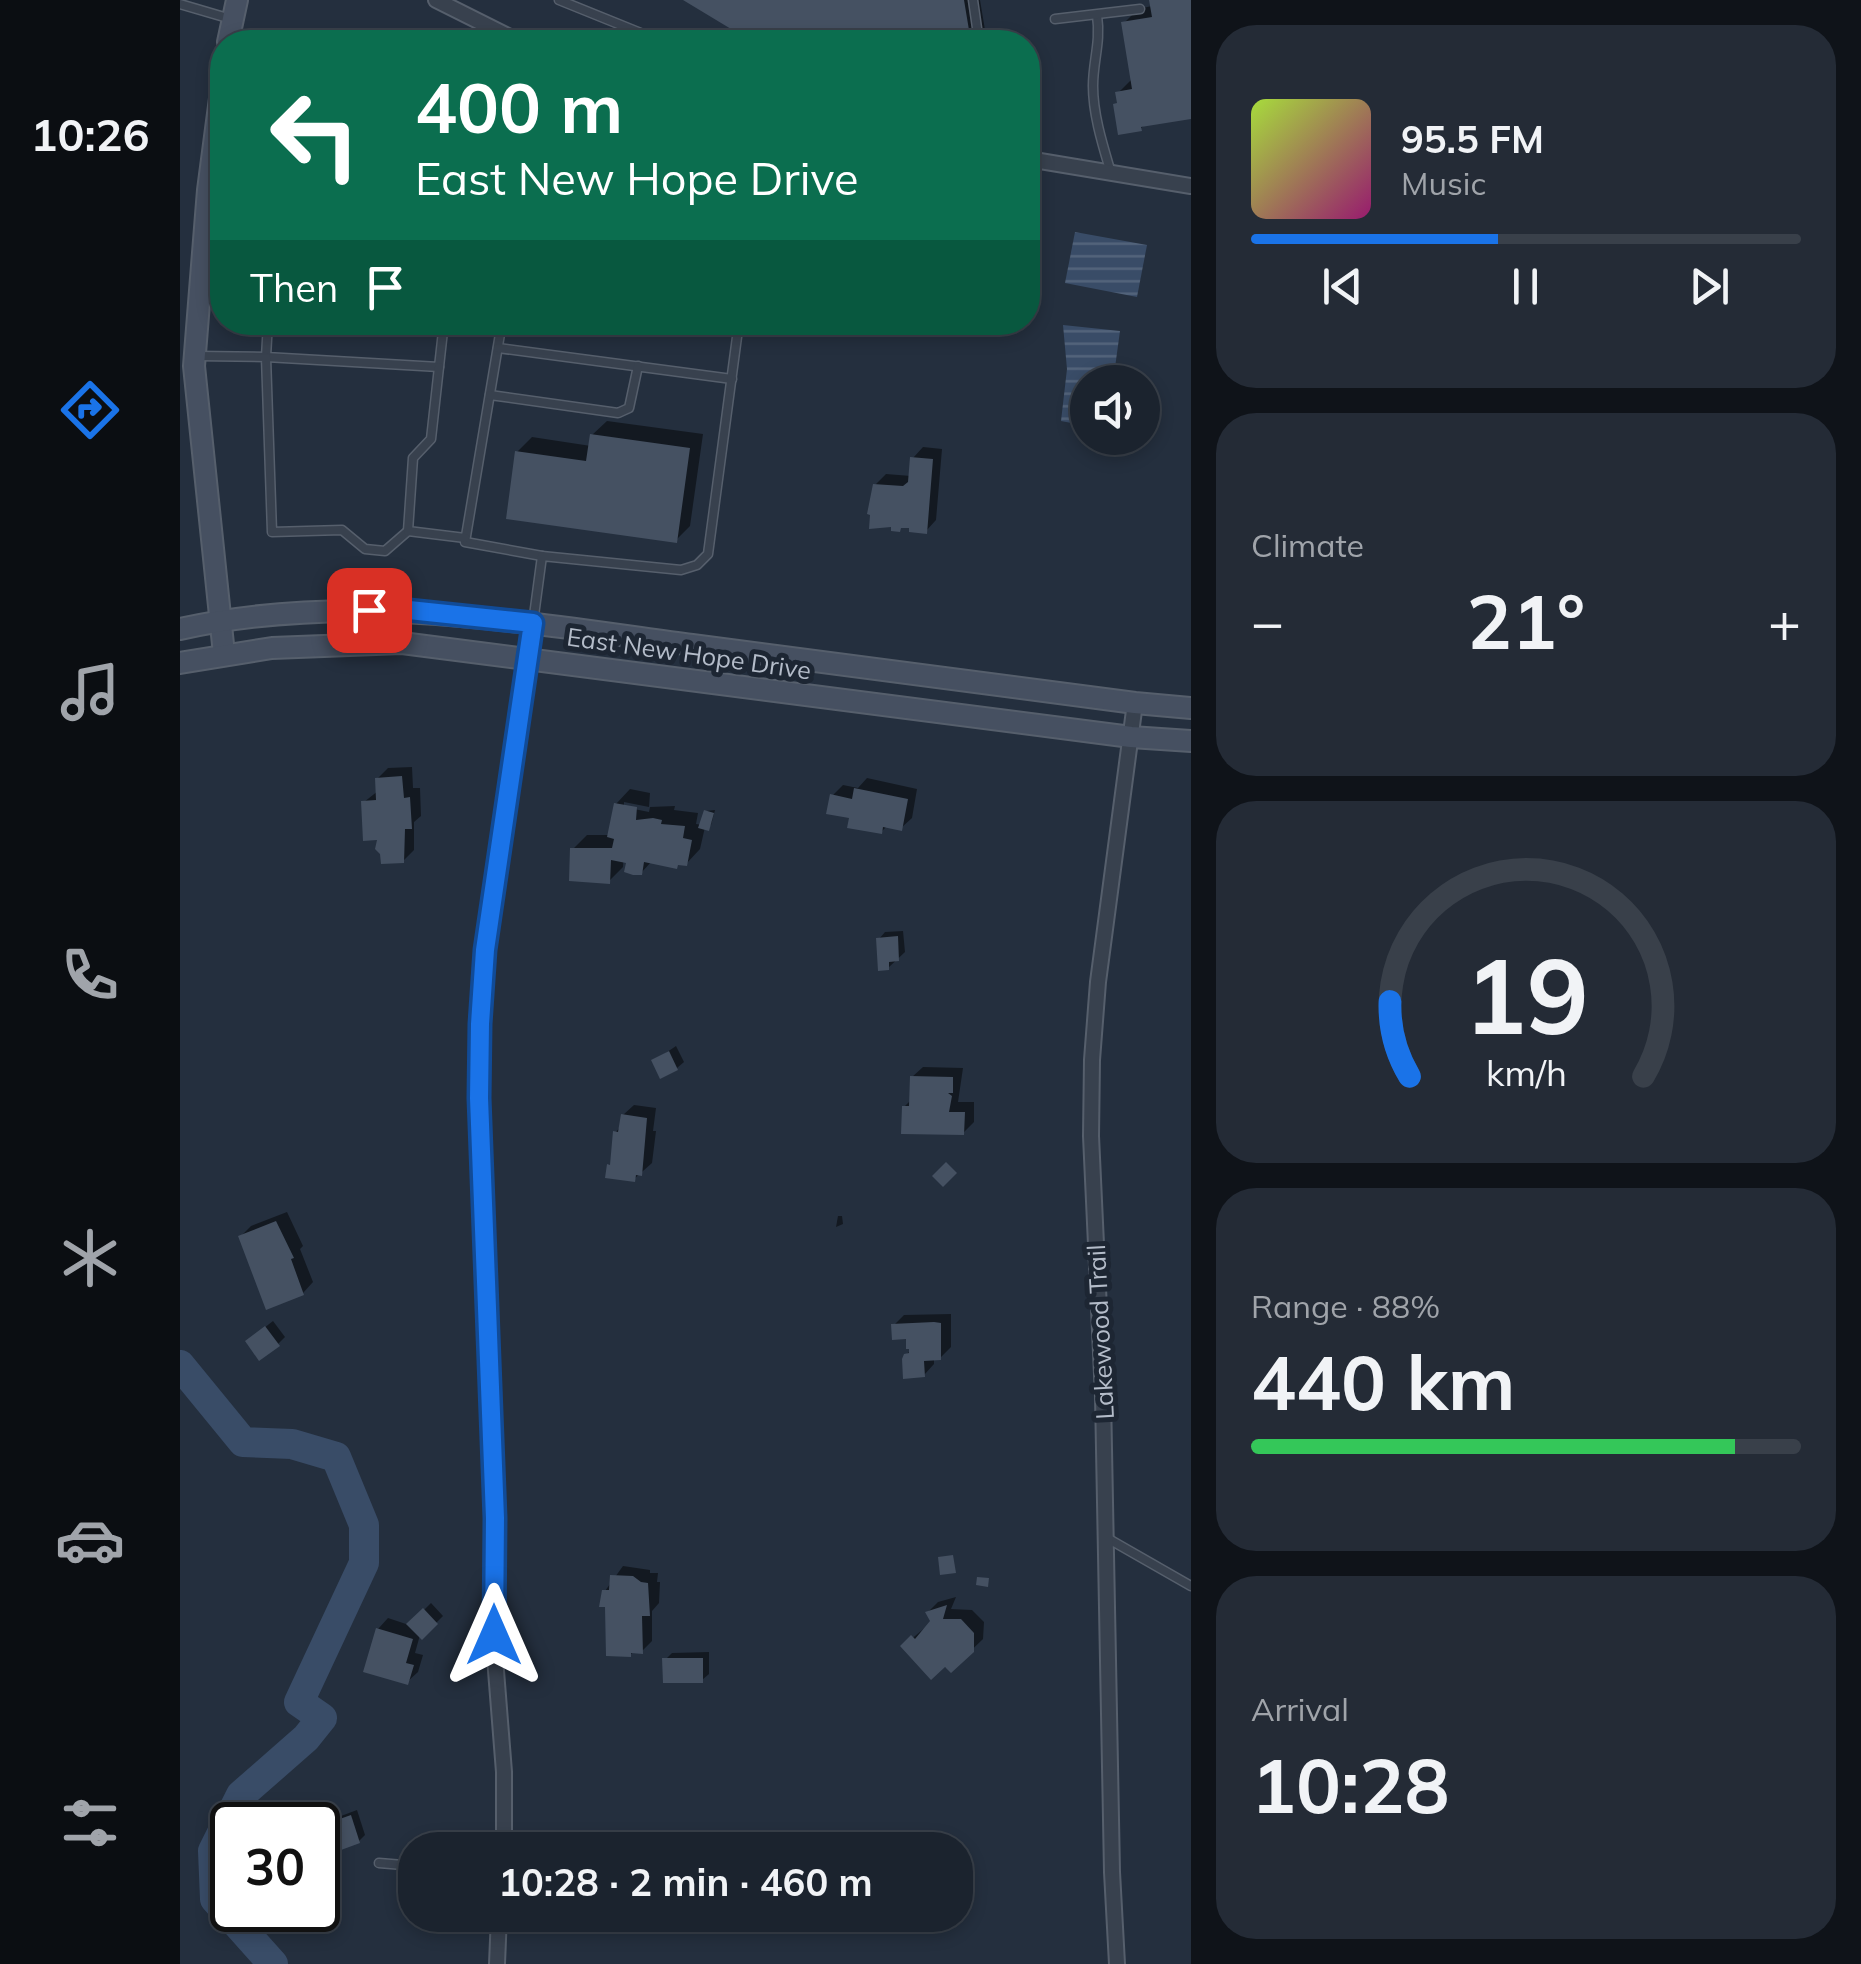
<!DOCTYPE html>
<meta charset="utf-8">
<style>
:root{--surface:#1b232e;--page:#242b36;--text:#f1f3f6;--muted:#a0a4aa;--line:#39404a;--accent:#1a73e8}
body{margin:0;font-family:Mulish,sans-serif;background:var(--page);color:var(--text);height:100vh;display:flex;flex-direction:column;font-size:38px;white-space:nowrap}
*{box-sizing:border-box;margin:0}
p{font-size:32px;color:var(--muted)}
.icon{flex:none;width:55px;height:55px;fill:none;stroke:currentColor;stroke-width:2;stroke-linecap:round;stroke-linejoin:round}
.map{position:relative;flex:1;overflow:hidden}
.side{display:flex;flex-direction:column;gap:25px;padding:25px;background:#0f1319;width:670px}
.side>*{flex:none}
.hud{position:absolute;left:30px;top:30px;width:830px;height:305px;border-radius:40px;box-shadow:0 5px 15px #0003,0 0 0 2px var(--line);background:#0b6e4f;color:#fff;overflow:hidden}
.tools{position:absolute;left:890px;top:365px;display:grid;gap:20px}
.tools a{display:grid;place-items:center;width:90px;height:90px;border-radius:50%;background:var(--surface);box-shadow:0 5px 15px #0003,0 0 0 2px var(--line);font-size:50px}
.speed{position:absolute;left:30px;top:1802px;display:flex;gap:20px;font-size:50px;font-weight:700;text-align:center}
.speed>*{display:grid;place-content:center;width:130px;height:130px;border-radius:50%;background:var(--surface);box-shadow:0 5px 15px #0003,0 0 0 2px var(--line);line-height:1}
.speed .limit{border:5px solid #111;border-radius:15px;background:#fff;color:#111}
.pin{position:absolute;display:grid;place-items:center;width:85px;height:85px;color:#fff;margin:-42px;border-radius:20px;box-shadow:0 5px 15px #0006}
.me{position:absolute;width:110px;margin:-55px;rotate:0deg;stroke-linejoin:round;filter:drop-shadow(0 0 8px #0008)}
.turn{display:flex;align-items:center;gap:35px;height:210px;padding:0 40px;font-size:45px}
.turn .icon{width:130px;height:130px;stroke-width:2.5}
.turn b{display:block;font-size:70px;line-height:85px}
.then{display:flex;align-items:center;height:95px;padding:0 40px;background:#0003;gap:20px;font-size:38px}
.big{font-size:75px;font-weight:700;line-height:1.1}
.side .tile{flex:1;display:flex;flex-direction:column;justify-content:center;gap:15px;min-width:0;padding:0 35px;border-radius:40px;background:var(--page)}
.side .dial{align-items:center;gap:0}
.dial svg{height:260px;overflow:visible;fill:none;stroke:var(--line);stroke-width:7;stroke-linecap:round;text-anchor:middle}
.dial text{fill:var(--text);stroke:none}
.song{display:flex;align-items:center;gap:30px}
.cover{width:120px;height:120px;border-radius:15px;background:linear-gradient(135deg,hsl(80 70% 55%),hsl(320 70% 35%))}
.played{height:10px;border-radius:5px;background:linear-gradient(90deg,var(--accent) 45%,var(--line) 45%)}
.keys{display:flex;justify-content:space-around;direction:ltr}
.heat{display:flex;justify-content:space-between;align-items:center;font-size:55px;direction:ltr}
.charge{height:15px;border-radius:8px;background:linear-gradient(90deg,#34c759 88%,var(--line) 0)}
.trip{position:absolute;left:218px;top:1832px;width:575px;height:100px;border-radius:40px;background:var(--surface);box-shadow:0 5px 15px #0003,0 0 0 2px var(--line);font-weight:700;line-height:100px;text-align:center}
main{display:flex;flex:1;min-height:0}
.tabs{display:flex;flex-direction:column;width:180px;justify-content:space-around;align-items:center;background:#0b0e12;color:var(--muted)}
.tabs .icon{width:70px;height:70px}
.tabs .current{color:var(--accent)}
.tabs b{font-size:45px;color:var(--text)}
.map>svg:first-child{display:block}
.water{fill:url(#water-rules)}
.shadow{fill:#0007}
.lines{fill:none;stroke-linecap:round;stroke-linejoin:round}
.river{stroke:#394c67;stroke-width:30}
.building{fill:#455162}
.lane-casing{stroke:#565f6c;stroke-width:11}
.street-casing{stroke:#565f6c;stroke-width:18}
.secondary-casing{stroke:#565f6c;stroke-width:24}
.lane{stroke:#38414e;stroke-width:8}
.street{stroke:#38414e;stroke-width:14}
.secondary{stroke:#465061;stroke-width:20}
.route-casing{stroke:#114b97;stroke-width:25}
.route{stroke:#1a73e8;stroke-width:18}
.labels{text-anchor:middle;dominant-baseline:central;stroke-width:10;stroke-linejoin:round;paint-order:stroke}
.street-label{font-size:25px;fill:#b4bcc9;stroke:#1d2633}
</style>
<main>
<nav class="tabs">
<b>10:26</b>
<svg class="icon current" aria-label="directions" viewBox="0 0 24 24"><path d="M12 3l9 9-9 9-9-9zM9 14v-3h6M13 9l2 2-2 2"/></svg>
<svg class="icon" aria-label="music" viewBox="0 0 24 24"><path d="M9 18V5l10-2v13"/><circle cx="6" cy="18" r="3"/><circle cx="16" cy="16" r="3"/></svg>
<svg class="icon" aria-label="phone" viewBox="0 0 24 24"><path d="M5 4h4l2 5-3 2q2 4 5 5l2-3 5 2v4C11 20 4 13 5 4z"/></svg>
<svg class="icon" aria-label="climate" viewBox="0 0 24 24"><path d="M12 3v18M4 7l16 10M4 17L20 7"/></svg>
<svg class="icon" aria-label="car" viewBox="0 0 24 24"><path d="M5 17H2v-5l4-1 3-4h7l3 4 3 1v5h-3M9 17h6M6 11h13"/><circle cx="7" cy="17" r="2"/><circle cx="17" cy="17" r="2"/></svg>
<svg class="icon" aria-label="filters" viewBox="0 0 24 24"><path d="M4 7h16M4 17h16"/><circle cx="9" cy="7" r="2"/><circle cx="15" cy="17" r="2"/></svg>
</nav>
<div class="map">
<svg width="1011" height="1964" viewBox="0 0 1011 1964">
<defs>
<pattern id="water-rules" width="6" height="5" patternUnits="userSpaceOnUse" patternTransform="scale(2.5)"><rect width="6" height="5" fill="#394c67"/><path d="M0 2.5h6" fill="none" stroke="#53647b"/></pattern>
</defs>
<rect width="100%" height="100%" fill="#242f3e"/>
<!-- water -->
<g class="water">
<polygon points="895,232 967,245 957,297 885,283"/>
<polygon points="883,325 940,331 933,382 908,382 907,426 881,421 887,369"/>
</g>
<!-- shadow -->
<g class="shadow">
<polygon points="508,0 800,0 807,42 589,42 590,33"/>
<polygon points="971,0 1011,0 1011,116 966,124 961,128 939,102 938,93 953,78 944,23 958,9 972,6"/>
<polygon points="427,421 523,434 510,526 496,540 337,452 352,437 411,446 412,435"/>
<polygon points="743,447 762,449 756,520 746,531 732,526 695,485 706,474 731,476 733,458"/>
<polygon points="232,767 233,788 240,788 241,816 234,822 234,850 223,861 200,838 184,802 198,791 197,779 208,768"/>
<polygon points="687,778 737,789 732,818 721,828 707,826 701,832 671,816 652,796 663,785 678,788"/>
<polygon points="450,789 470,793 469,807 444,802 444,807 469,812 470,807 495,806 494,810 518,813 516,824 522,825 526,811 535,810 531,825 525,827 520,849 506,864 472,861 461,873 444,850 443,867 429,881 393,849 407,835 430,835 436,804"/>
<polygon points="723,931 725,952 708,968 699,939 705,932"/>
<polygon points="496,1046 504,1062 497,1068 474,1061"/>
<polygon points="743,1067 783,1068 778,1102 794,1102 794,1122 783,1133 724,1107 732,1099 732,1077"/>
<polygon points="454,1105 476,1108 473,1131 476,1131 472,1163 454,1179 433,1162 436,1132 441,1126 443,1115"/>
<polygon points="107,1212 123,1246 120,1249 133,1282 123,1293 60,1237 71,1226"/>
<polygon points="658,1216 662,1216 663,1224 656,1227"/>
<polygon points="771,1314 771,1347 760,1358 754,1358 754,1364 744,1375 726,1355 735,1346 714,1325 724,1315"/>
<polygon points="93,1321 105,1337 98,1344 75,1335"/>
<polygon points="443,1566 470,1570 470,1573 478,1573 477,1582 480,1582 479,1603 472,1611 472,1641 462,1651 454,1651 450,1655 425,1591"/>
<polygon points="776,1597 771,1609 792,1610 804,1622 803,1639 771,1670 723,1646 753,1621 748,1612 758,1602"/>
<polygon points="251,1603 263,1616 242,1637 240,1635 235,1653 243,1655 238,1672 227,1682 198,1629 208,1618 229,1625"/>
<polygon points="529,1652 529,1674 522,1680 485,1660 492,1653"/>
<polygon points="177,1810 185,1835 179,1841 154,1823 161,1816"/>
</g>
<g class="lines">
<!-- river -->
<polyline class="river" points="0,1365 63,1442 112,1444 156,1457 184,1525 184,1563 119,1702 142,1718 126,1738 61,1795 33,1851 35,1899 93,1964"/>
</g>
<!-- building -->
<g class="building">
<polygon points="503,0 784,0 791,42 586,42 587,36 556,32"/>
<polygon points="969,0 1011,0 1011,119 961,127 962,131 938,135 933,104 937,103 935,92 952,89 941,22 972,17"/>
<polygon points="410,434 510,448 497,543 326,519 335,451 406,461"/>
<polygon points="730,457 753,459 747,534 729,532 729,528 721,528 720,532 711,531 711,527 689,529 690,515 687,514 693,484 723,486 728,482"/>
<polygon points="222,776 224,798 230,797 232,829 225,829 224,863 201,864 200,854 195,849 197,840 183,841 181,801 196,800 195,778"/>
<polygon points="674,788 728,799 722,831 703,827 702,834 667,828 669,818 646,814 650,794 672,799"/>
<polygon points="434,803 457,807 456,820 473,818 482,820 481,824 505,826 503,838 512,840 507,866 498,865 497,869 464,862 462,875 453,875 444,872 446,863 431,860 430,884 389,881 390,848 432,848 434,839 427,837"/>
<polygon points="524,810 534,813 529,831 518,828"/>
<polygon points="718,936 719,961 709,962 709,970 698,971 696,938"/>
<polygon points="489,1051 498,1070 480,1079 471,1060"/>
<polygon points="730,1076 773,1077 773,1093 768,1093 772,1096 769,1112 785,1112 784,1135 721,1134 722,1106 729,1106"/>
<polygon points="441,1114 467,1118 462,1176 456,1175 455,1182 425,1178 427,1164 430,1165 433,1131 438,1132"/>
<polygon points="766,1162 777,1173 763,1187 752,1176"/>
<polygon points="96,1221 114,1258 111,1259 124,1295 86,1310 58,1236"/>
<polygon points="754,1322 761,1323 761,1360 744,1361 745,1377 723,1379 722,1359 724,1354 729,1353 729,1349 726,1349 726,1339 712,1340 711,1324"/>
<polygon points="85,1326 100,1346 79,1361 65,1341"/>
<polygon points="773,1555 776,1573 760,1575 758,1557"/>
<polygon points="430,1575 453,1576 461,1582 468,1583 470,1616 462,1616 463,1654 451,1653 451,1657 426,1656 425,1607 419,1607 422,1590 429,1590"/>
<polygon points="797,1577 809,1578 808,1587 796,1585"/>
<polygon points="767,1605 763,1619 781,1619 794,1633 794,1652 771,1673 765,1667 751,1680 720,1646 731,1635 735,1639 750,1621 745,1612"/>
<polygon points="243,1608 258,1624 242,1640 226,1624"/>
<polygon points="196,1628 233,1639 226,1663 234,1665 228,1685 183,1672"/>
<polygon points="482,1658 523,1658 523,1683 483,1683"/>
<polygon points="171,1815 180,1843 161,1850 151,1822"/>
</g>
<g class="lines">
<defs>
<g id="lane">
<polyline points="379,0 483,42"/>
<polyline points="793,0 799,42"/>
<polyline points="0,4 51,19"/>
<path d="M 917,15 C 921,43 913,60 913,86 C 913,115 923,146 931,173"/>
<polyline points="875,19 960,9"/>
<polyline points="88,322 86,357 259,367 264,322"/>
<polyline points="322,322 285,542 362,556"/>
<polyline points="477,322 558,332"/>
<polyline points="318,348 552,379"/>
<polyline points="17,356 86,357 92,532 162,530 185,549 205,551 228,531"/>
<polyline points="259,367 251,439 233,458 228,531 285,538"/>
<polyline points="310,395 438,413 449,408 458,366"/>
<polyline points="353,623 362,556 501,570 517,565 528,554 559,322"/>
<polyline points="927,1538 1011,1586"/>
<polyline points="199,1863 235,1866"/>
</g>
<g id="street">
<polyline points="256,0 340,42"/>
<polyline points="848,159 1011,186"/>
<polyline points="324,1850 324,1772 315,1658 315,1518 299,1098 300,1024 305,950 353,623"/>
<polyline points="317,1964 319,1915"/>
<polyline points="937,1964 932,1872 923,1396 911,1136 912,1060 918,982 955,703"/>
</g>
<g id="secondary">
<polyline points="48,42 57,0"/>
<polyline points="42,83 28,190 14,366 44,654"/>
<path d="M 0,629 C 170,591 342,622 512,645 C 659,665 807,684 955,703 L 1011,708"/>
<polyline points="0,663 92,648 222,643 951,737 1011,741"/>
</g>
</defs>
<!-- lane casing -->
<use href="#lane" class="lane-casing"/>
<!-- street casing -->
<use href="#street" class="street-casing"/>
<!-- secondary casing -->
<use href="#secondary" class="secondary-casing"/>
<!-- lane -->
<use href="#lane" class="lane"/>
<!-- street -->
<use href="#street" class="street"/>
<!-- secondary -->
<use href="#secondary" class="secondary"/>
</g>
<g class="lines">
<defs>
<polyline id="route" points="189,610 229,610 353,623 305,950 300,1024 299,1098 315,1518 314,1635"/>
</defs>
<!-- route casing -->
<use href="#route" class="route-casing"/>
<!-- route -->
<use href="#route" class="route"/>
</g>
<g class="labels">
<!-- street labels -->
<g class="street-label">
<text transform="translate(509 653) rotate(8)">East New Hope Drive</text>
<text transform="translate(920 1332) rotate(-93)">Lakewood Trail</text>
</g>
</g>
</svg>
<div class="tools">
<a><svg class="icon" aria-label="sound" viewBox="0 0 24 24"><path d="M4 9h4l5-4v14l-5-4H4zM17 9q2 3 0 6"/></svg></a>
</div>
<div class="speed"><div class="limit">30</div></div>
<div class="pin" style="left:189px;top:610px;background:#d93025"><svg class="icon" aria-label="arrive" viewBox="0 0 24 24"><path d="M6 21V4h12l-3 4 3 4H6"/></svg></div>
<svg class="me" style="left:314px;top:1635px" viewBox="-20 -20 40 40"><path d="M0-17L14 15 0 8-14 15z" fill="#1a73e8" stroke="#fff" stroke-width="4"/></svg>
<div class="trip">10:28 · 2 min · 460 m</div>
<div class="hud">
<div class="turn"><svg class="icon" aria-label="left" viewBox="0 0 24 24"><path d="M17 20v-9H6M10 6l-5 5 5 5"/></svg><div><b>400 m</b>East New Hope Drive</div></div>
<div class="then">Then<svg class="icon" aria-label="arrive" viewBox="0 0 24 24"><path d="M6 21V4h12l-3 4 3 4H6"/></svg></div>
</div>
</div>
<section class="side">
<div class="tile">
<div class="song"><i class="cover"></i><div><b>95.5 FM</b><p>Music</p></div></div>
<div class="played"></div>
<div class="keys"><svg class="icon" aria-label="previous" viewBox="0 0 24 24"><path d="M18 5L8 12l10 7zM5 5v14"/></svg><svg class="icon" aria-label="pause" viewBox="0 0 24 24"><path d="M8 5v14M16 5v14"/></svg><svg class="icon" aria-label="next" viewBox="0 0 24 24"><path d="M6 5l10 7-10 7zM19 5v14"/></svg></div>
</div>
<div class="tile"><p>Climate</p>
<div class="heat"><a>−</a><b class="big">21°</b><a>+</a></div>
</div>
<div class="tile dial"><svg viewBox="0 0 100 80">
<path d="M14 69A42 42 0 1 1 86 69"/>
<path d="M14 69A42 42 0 0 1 8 46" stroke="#1a73e8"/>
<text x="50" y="56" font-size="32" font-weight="700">19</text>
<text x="50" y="72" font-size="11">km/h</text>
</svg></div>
<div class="tile"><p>Range · 88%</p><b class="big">440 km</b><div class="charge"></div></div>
<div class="tile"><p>Arrival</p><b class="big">10:28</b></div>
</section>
</main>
